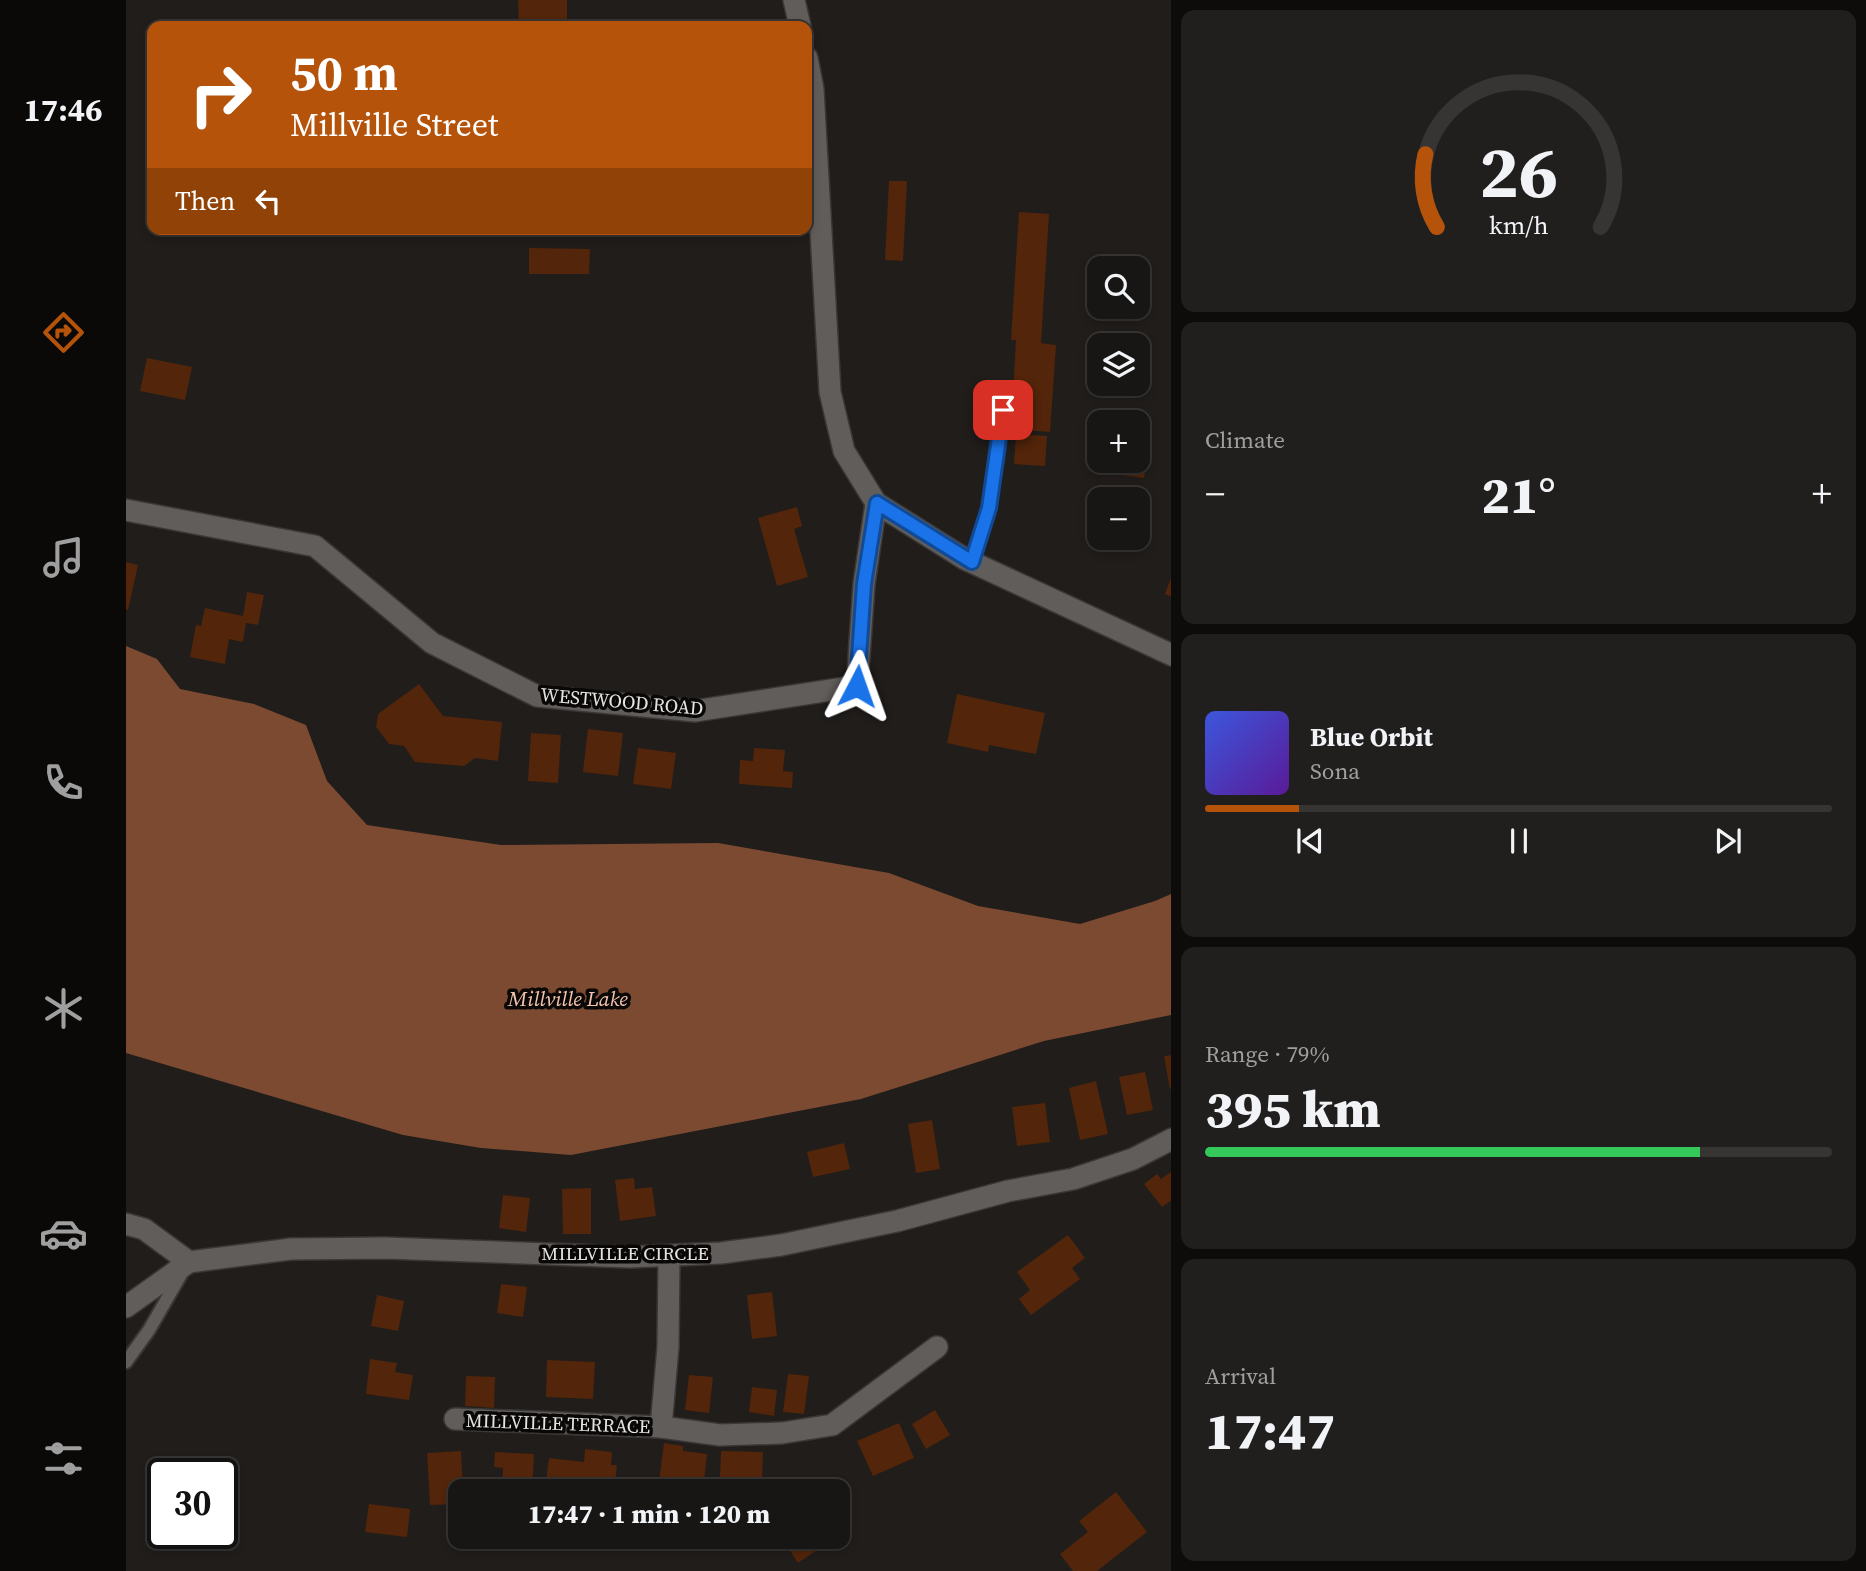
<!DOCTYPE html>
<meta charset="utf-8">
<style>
:root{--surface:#181614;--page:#211f1d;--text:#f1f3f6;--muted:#9f9fa0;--line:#363534;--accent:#b45309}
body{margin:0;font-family:"Source Serif 4",serif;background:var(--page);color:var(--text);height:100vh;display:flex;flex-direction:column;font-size:26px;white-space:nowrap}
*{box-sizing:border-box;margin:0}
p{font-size:23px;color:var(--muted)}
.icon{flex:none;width:38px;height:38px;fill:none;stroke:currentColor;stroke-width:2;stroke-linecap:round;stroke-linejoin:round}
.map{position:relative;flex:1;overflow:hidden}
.panel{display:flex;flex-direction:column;gap:10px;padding:10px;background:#0d0c0b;width:695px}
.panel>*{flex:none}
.top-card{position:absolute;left:21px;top:21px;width:665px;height:214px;border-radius:14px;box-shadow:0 4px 10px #0003,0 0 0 2px var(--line);background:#b45309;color:#fff;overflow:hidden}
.fabs{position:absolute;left:961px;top:256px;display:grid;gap:14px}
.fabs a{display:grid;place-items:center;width:63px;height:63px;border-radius:14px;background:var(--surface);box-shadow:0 4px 10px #0003,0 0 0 2px var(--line);font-size:35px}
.speed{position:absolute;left:21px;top:1458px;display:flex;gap:14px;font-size:35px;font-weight:700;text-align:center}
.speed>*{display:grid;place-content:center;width:91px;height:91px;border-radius:50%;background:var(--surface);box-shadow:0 4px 10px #0003,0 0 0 2px var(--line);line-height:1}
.speed .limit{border:4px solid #111;border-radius:10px;background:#fff;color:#111}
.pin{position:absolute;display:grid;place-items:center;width:60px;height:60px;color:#fff;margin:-30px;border-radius:14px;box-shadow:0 4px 10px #0006}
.me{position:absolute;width:77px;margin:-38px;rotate:4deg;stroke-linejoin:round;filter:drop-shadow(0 0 5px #0008)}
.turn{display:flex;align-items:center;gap:24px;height:147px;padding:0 28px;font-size:32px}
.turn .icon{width:91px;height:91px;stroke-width:2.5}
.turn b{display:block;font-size:49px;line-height:60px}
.then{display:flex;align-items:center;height:66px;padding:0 28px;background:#0003;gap:14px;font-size:26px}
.big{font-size:52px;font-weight:800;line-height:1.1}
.panel .tile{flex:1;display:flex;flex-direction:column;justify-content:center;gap:10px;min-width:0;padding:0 24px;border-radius:14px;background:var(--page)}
.panel .dial{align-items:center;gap:0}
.dial svg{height:182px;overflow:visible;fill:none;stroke:var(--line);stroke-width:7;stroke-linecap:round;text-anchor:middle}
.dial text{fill:var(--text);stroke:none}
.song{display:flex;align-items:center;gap:21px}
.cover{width:84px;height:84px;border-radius:10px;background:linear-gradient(135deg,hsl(230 70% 55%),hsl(270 70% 35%))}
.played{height:7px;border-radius:4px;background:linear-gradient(90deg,var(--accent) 15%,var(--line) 15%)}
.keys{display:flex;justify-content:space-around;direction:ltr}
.heat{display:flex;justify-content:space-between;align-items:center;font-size:38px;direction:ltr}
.charge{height:10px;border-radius:5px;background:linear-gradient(90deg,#34c759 79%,var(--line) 0)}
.trip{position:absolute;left:322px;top:1479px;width:402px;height:70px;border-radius:14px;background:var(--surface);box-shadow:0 4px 10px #0003,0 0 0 2px var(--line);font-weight:800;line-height:70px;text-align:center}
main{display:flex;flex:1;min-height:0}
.tab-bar{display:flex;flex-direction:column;width:126px;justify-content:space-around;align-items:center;background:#0a0908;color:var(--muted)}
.tab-bar .icon{width:49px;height:49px}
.tab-bar .current{color:var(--accent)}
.tab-bar b{font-size:32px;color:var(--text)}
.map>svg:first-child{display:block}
.water{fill:#7c4a31}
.building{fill:#53250a}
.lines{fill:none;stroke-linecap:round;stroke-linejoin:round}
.service-casing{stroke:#3a3736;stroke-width:16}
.minor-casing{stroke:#3a3736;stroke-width:24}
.service{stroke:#615d5b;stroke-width:12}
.minor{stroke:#615d5b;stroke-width:21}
.route-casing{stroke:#114b97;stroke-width:18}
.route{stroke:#1a73e8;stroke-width:12}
.labels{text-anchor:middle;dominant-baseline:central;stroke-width:7;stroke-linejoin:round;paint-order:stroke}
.street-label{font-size:19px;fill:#e5e3e1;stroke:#090807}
.water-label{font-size:21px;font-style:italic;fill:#f5c4ad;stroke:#090807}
</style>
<main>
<nav class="tab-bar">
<b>17:46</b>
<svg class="icon current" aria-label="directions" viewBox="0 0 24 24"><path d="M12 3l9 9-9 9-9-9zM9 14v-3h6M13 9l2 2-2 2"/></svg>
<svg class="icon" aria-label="music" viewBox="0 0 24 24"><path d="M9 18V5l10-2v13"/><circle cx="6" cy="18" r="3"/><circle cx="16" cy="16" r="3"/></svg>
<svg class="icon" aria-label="phone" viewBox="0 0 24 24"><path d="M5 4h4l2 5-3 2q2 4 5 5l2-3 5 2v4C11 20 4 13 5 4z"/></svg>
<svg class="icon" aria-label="climate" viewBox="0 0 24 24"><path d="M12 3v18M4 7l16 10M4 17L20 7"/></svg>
<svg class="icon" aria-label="car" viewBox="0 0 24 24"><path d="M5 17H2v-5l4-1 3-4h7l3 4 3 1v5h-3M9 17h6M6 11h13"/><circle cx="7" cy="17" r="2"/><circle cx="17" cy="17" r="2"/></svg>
<svg class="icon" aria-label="filters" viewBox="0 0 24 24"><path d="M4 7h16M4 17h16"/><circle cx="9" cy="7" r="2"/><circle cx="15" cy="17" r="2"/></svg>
</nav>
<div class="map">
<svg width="1046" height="1571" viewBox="0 0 1046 1571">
<rect width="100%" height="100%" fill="#201d1b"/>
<!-- water -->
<polygon class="water" points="0,646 31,659 54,689 128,704 180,725 201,781 241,825 375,845 592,843 763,873 852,906 954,924 1029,901 1045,894 1045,1015 918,1041 735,1099 445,1155 355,1148 277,1135 0,1053"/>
<!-- building -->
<g class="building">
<polygon points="392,0 441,0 441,21 428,21 428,26 393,26"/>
<polygon points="763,181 781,181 777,261 759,260"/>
<polygon points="893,212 923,214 915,343 930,345 924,432 885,429 890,340 885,340"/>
<rect x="521" y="229" width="30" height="8"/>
<polygon points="563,229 593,229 594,233 563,236"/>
<polygon points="403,248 464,249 463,274 403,274"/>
<polygon points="21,358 66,367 59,400 14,391"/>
<polygon points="967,413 1026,421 1018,478 982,473 983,460 1012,460 1012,422 973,422 973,458 961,456"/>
<polygon points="890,434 921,436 919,466 888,464"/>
<polygon points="671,507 676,526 668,529 682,577 651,586 632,518"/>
<polygon points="0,562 12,565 2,610 0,609"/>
<polygon points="1045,578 1046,578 1046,597 1039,594"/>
<polygon points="121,592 138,595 132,625 120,623 117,642 103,639 99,664 64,657 70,625 75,626 79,608 117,616"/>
<polygon points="293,684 317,716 376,722 372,761 349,758 338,766 289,762 278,746 263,744 250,727 252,714"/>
<polygon points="831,694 919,713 910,754 863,745 862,752 821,743"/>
<polygon points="462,729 497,733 492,776 457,772"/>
<polygon points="405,733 435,735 432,783 402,781"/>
<polygon points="512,748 550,753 545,789 507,784"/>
<polygon points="628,748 659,750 657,771 667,772 666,788 613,784 614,760 627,761"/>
<polygon points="1046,1055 1046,1089 1044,1089 1038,1056"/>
<polygon points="1019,1072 1027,1110 1001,1115 993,1077"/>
<polygon points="970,1081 982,1134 954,1140 943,1088"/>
<polygon points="919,1103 924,1142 891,1146 886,1107"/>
<polygon points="806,1120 814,1169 790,1173 782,1124"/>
<polygon points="718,1143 724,1169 687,1177 681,1152"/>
<polygon points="1046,1171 1046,1200 1036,1207 1018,1184 1031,1174 1035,1179"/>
<polygon points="508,1178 509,1189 526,1187 530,1216 494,1221 489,1180"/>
<polygon points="465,1188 465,1234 437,1234 436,1189"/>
<polygon points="377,1195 404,1198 400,1232 373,1228"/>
<polygon points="942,1235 959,1258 946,1268 954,1279 905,1315 893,1299 904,1290 891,1272"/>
<polygon points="375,1284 401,1287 397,1317 371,1313"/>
<polygon points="646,1292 651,1336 626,1339 621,1295"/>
<polygon points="251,1295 278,1301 272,1331 245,1326"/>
<polygon points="244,1359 271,1363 269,1372 287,1375 283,1400 240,1394"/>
<polygon points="421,1360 469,1362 467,1399 420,1397"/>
<polygon points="662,1374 683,1376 678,1414 657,1412"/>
<polygon points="563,1375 587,1377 583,1413 559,1410"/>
<polygon points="340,1376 369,1377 368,1408 339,1406"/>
<polygon points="626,1387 651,1390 648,1416 623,1412"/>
<polygon points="809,1410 824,1435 800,1449 786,1424"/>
<polygon points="773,1423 788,1458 747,1476 731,1441"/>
<polygon points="538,1443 557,1446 557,1451 581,1454 578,1481 547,1477 545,1491 532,1489"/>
<polygon points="459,1449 486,1452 485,1465 491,1465 488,1491 419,1489 423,1458 458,1462"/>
<polygon points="335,1451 337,1491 334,1491 334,1504 304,1505 301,1453"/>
<polygon points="595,1451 637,1452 636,1479 594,1477"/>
<polygon points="369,1452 408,1454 406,1491 376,1491 377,1468 368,1467"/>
<polygon points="990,1492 1021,1532 971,1571 947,1571 934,1554 962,1532 953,1521"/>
<polygon points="243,1504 284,1509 281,1537 239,1532"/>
<polygon points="475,1536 498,1536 499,1541 475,1542"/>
<polygon points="659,1536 712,1536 672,1563 656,1538"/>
</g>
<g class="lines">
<defs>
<g id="service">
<polyline points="846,562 863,508 877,410"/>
<polyline points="0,1362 23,1330 57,1271"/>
</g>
<g id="minor">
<polyline points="668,0 674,26"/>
<polyline points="681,58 687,89 704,392 718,451 750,503 839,559 1046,655"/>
<polyline points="0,510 189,546 306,643 411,696 569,711 731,686 738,584 750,503"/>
<polyline points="0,1224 18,1229 63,1262"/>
<polyline points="0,1307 63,1262 165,1249 259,1248 504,1257 595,1253 655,1245 771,1221 882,1191 947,1179 1007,1159 1046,1139"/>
<polyline points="329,1419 535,1427 594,1435 656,1433 706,1425 811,1347"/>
<polyline points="535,1427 542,1347 543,1256"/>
</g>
</defs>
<!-- service casing -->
<use href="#service" class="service-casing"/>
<!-- minor casing -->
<use href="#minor" class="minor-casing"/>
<!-- service -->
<use href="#service" class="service"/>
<!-- minor -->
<use href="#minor" class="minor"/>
</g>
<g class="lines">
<defs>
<polyline id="route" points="731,686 738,584 751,503 846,562 863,508 877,410"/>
</defs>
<!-- route casing -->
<use href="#route" class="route-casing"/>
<!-- route -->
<use href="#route" class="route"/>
</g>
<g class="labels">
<!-- street labels -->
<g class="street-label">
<text transform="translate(496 701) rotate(5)">WESTWOOD ROAD</text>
<text x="499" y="1253">MILLVILLE CIRCLE</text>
<text transform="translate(432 1423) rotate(2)">MILLVILLE TERRACE</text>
</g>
<!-- water labels -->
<g class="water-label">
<text x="442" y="998">Millville Lake</text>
</g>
</g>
</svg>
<div class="fabs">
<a><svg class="icon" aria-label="search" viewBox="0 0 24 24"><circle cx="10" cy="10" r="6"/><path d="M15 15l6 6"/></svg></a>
<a><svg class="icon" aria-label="layers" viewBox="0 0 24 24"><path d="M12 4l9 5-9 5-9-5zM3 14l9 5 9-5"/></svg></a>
<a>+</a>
<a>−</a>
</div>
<div class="speed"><div class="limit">30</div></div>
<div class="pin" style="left:877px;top:410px;background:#d93025"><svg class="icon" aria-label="arrive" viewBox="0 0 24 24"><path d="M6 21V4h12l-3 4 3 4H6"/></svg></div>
<svg class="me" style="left:731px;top:686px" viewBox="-20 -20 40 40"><path d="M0-17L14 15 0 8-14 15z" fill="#1a73e8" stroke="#fff" stroke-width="4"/></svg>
<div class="trip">17:47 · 1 min · 120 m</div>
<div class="top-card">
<div class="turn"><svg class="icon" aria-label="right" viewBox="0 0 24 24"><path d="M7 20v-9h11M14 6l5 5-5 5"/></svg><div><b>50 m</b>Millville Street</div></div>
<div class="then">Then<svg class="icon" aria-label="left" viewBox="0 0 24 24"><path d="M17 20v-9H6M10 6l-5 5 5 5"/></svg></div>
</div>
</div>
<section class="panel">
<div class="tile dial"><svg viewBox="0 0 100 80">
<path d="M14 69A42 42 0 1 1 86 69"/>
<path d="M14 69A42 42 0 0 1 9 37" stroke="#b45309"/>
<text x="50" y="56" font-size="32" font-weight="700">26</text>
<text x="50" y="72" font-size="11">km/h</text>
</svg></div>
<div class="tile"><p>Climate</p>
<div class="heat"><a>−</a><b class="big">21°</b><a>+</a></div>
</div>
<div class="tile">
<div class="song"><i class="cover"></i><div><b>Blue Orbit</b><p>Sona</p></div></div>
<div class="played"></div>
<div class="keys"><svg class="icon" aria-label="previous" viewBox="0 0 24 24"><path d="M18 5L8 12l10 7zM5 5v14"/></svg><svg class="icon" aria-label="pause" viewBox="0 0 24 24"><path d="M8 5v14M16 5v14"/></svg><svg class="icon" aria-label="next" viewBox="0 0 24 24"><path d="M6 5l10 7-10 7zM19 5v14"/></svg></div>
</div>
<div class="tile"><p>Range · 79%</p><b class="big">395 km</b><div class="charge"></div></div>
<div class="tile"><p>Arrival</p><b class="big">17:47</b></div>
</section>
</main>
